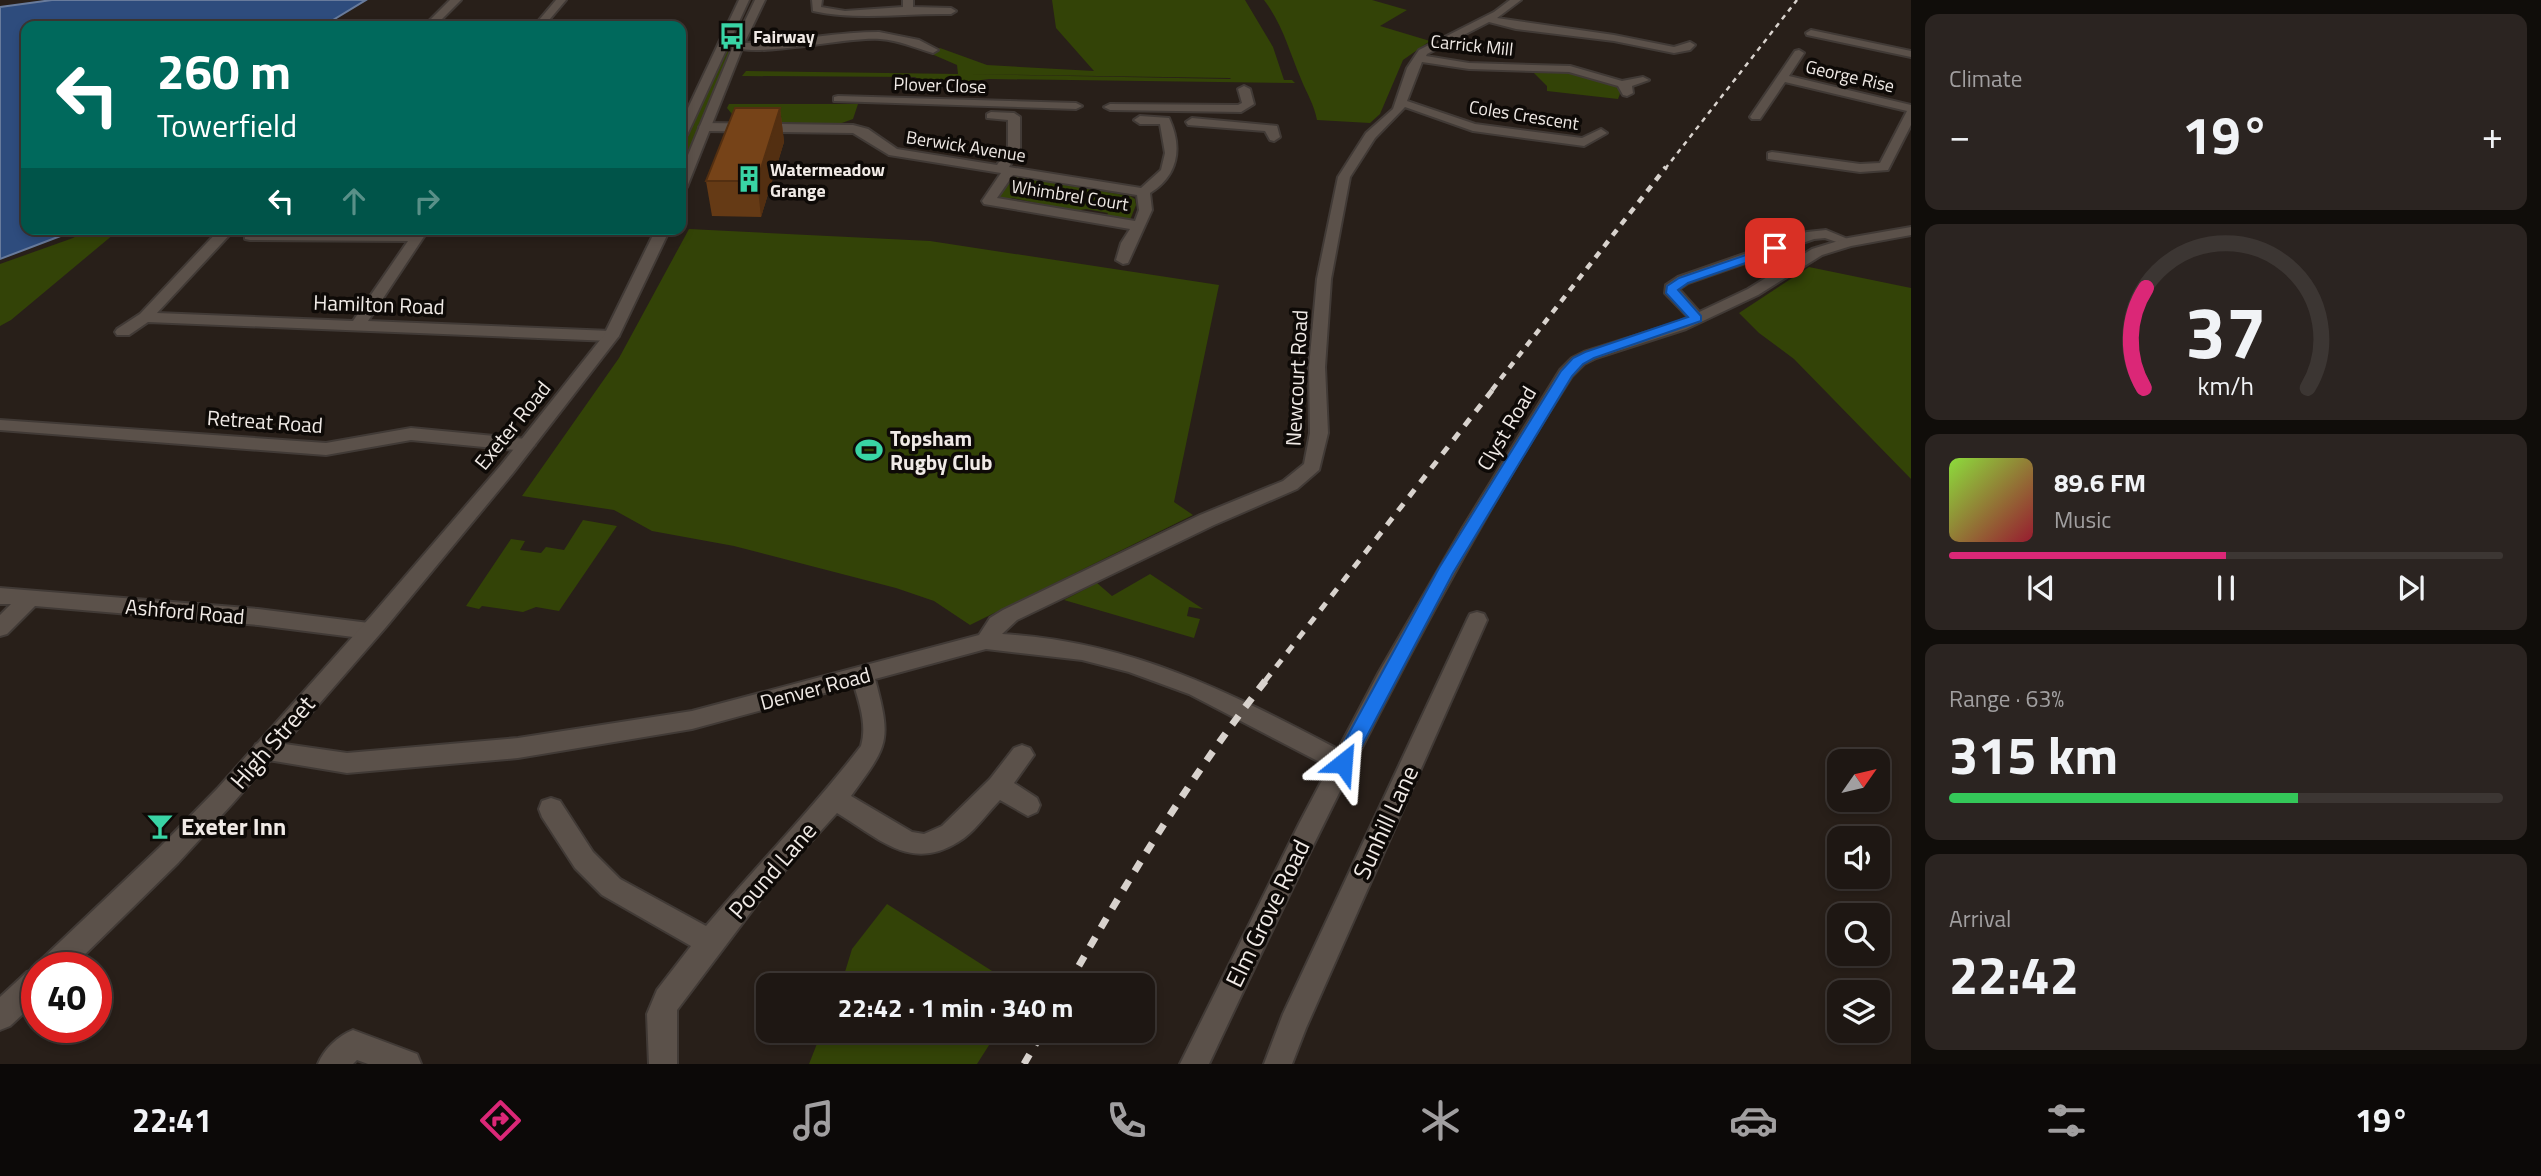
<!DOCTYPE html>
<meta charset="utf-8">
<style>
:root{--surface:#1e1713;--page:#2b2421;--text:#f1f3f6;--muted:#a19fa0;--line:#3c3633;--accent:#db2777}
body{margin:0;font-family:"Titillium Web",sans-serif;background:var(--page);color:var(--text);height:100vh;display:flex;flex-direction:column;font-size:26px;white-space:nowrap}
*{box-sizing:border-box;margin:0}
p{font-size:23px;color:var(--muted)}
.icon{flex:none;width:38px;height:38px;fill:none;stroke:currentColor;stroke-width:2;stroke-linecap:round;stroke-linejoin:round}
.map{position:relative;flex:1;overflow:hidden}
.side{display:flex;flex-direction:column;gap:14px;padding:14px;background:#100d0a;width:630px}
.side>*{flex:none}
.hud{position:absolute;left:21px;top:21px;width:665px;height:214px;border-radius:14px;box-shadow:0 4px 10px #0003,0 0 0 2px var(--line);background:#00695c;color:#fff;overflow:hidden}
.needle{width:46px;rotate:56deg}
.controls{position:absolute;left:1827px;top:749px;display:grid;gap:14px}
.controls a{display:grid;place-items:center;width:63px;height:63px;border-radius:14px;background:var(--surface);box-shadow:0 4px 10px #0003,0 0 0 2px var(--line);font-size:35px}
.speed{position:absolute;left:21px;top:952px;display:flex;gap:14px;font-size:35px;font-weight:700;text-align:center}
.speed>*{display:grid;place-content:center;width:91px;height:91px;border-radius:50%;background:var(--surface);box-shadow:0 4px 10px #0003,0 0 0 2px var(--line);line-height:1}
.speed .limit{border:10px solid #d22;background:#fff;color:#111}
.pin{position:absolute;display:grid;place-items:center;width:60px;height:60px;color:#fff;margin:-30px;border-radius:14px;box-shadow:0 4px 10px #0006}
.me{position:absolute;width:77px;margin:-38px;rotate:28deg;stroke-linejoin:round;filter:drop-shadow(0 0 5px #0008)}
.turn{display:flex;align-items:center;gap:24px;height:147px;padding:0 21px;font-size:32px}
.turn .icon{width:91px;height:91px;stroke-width:2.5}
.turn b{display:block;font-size:49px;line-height:60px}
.lanes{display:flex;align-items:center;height:66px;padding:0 21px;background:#0003;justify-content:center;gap:35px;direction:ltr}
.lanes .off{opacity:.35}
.big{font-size:52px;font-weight:700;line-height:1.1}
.side .card{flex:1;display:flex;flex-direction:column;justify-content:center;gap:10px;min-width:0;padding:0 24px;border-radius:14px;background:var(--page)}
.side .dial{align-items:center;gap:0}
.dial svg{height:182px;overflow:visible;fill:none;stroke:var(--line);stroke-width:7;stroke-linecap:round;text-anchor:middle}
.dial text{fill:var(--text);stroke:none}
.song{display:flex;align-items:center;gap:21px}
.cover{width:84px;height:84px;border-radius:10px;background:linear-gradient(135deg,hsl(90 70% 55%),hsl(350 70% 35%))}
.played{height:7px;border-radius:4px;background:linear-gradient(90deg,var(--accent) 50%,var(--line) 50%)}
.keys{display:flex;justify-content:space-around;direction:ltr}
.heat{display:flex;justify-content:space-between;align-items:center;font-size:38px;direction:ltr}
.charge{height:10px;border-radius:5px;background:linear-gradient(90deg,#34c759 63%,var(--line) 0)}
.trip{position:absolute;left:756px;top:973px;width:399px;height:70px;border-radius:14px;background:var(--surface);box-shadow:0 4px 10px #0003,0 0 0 2px var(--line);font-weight:700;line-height:70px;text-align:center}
.tabs{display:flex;height:112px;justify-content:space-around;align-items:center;background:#0c0908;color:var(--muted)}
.tabs .icon{width:49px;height:49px}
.tabs .on{color:var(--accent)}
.tabs b{font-size:32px;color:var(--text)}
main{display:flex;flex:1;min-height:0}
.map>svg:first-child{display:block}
.green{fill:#334307;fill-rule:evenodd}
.water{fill:#2e4c7d;stroke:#687b9c;stroke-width:2}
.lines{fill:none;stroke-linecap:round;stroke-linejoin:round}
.minor-casing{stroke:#413a36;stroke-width:4}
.tertiary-casing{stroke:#413a36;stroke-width:4}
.minor{fill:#5b514a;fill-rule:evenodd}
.tertiary{fill:#5b514a;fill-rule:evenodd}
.rail-far3{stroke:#d8d2cd;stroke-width:2.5;stroke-dasharray:5 5;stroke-linecap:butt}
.rail-far2{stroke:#d8d2cd;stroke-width:4.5;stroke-dasharray:7 7;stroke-linecap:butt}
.rail-far1{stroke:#d8d2cd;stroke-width:5;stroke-dasharray:9 9;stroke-linecap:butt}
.rail{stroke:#d8d2cd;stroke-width:7;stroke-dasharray:11 11;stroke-linecap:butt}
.wall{fill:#653a15}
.shaded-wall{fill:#532f11}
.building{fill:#764318;stroke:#532f11;stroke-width:2}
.route{fill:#1a73e8;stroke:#114b97;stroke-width:2}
.labels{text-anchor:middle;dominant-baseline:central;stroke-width:7;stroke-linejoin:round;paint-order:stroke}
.far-poi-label{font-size:18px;font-weight:bold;fill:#f0eae6;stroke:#0e0a07;text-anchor:start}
.far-street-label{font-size:18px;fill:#f0eae6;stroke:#0e0a07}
.street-label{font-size:21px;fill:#f0eae6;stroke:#0e0a07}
.poi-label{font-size:21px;font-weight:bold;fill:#f0eae6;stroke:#0e0a07;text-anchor:start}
.near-street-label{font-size:24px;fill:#f0eae6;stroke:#0e0a07}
.near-poi-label{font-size:24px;font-weight:bold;fill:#f0eae6;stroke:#0e0a07;text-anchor:start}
</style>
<main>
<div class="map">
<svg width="1911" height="1064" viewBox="0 0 1911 1064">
<rect width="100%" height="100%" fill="#281f19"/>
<!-- green -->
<g class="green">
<path d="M 1052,0 L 1245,0 L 1273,47 L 1284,80 L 1292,80 L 1295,83 L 989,79 L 934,86 L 926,85 L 915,77 L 742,76 L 746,71 L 958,74 L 957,65 L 927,52 L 940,48 L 987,65 L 1094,71 L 1056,28 ZM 965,74 L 1230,78 L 1231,79 Z"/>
<path d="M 1264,0 L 1372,0 L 1407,10 L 1380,26 L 1430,41 L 1403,60 L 1380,114 L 1370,123 L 1317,120 C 1314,104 1307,94 1301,79 C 1289,51 1283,25 1264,0 Z"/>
<polygon points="726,50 730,54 729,57 681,167 681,146"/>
<polygon points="1532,71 1572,72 1617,86 1621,91 1618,99 1547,91 1547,86"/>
<polygon points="729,104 858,104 853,119 839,124 733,121 732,114 727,108"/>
<polygon points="1011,176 1130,196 1135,199 1136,205 1130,220 1106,217 1108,213 1086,209 1075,211 1012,198 1008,202 996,200"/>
<polygon points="88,229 120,229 11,320 0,326 0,264 73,238"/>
<polygon points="689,229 930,241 1219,285 1174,502 1193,515 970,625 934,601 896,588 734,546 652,531 614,510 522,496 619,358"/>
<polygon points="1809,267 1911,288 1911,479 1794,359 1759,333 1739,313"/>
<polygon points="583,520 617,526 559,611 536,607 523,612 482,606 479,609 466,606 511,539 525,541 520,550 541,553 546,547 564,550"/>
<polygon points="1150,574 1203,609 1189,607 1187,616 1200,619 1194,638 1064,600 1097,583 1112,596"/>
<polygon points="887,904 1014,985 841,985 852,949"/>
<polygon points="822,1031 998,1031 977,1064 809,1064"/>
</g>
<!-- water -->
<polygon class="water" points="52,0 366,0 323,26 26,26 26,229 79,229 0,259 0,7"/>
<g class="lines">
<defs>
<g id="minor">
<polygon points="450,0 461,0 435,26 424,26"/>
<polygon points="556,0 566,0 544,26 534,26"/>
<polygon points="739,0 749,0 687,135 681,139 681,123"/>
<path d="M 812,0 L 822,0 L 821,7 L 845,11 L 903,7 L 903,0 L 913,0 L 913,7 L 951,8 L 956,11 L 951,14 C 905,13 858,21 813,11 Z"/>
<path d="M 1510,0 L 1521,0 L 1497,18 L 1614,35 L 1674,47 L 1690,42 L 1695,45 L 1690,50 L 1674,53 L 1614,41 L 1516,29 L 1489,22 L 1427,54 L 1426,56 L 1469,63 L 1570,66 L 1622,81 L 1643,77 L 1649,80 L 1632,86 L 1633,93 L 1627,96 L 1623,95 L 1618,86 L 1569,72 L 1469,69 L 1422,62 L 1407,101 L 1475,124 L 1582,138 L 1601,129 L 1607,133 L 1584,146 L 1473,131 L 1405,107 L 1375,138 L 1350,177 L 1331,279 L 1325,367 L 1328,433 L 1319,470 L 1297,489 L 1214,525 L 1017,620 L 1002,634 C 1137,642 1234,695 1351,756 L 1355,763 L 1351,770 L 1343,773 L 1335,770 L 1189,694 L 1129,672 L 1082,660 L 986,649 L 875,679 C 892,742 888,745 851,796 L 912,832 L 924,834 L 942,826 L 990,779 L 1014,748 L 1022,745 L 1030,748 L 1034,755 L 1014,783 L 1037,798 L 1040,805 L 1037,812 L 1028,816 L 1000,800 C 987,813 974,833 958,842 C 910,872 879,838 837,813 L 769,888 L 677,1010 L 677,1064 L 649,1064 L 647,1014 L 657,990 L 691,946 L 602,895 L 575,868 L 542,817 L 539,809 L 542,801 L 551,798 L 560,801 L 593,852 L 620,879 L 706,926 C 757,865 813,809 861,746 C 867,726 860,705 854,685 L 692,729 L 518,758 L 347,773 L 256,758 L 252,751 L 256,744 L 264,741 L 347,753 L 518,738 L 692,711 L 979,635 L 990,618 L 1003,610 L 1200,515 L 1283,481 L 1304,464 L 1310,433 L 1309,367 L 1317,279 L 1338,177 L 1366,133 L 1393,109 L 1407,68 L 1419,50 L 1494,12 Z"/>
<polygon points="1811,30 1911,51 1911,57 1807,35 1806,33"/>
<path d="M 879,32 L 919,40 L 938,50 L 933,53 C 915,48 899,40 880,39 C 849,36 752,59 733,46 L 738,43 C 786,43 832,32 879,32 Z"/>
<polygon points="1799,50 1804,53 1789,76 1911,105 1911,125 1888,170 1860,172 1768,159 1768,153 1772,152 1860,164 1880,163 1907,111 1785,82 1760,119 1752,119 1750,117 1795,51"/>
<polygon points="1244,86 1250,89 1254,104 1241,112 1110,110 1104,107 1110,104 1238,105 1242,103 1238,89"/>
<polygon points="838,96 1076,103 1082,106 1076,109 834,101 834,97"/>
<path d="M 991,112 L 1014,113 L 1020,117 L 1020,149 L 1009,167 L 1141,188 L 1161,170 L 1165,153 L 1160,124 L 1140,124 L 1134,120 L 1140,116 L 1169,118 C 1183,148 1178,176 1150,193 L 1152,210 L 1128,263 L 1123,264 L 1116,260 L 1121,243 L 1130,229 L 984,204 L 982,201 L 1001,173 L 889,155 L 853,133 L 705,131 L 699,127 L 705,123 L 853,125 L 868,129 L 897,149 L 997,165 L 1008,149 L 1008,120 L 987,118 L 987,114 ZM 1013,175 L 1137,195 L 1139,210 L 1135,221 L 997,198 Z"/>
<polygon points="1192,118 1277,126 1280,137 1274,141 1270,140 1265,131 1188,125 1186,122"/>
<polygon points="220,229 235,229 157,313 353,321 408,241 250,240 245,239 245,233 414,233 417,229 429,229 368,321 611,331 619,336 611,341 148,322 129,335 117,335 115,332 117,329 140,314"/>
<polygon points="1826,230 1855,242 1848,246 1825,238 1814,239 1688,283 1679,289 1702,315 1705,318 1702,321 1692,321 1665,293 1666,285 1678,277 1807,232"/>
<polygon points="0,420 326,443 411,428 526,439 535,445 526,451 411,440 326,455 0,430"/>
<polygon points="0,588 258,609 369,623 376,625 380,631 376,637 369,639 258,625 35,606 7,634 0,636 0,615 11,604 0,604"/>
<polygon points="1477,612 1484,614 1487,620 1306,1028 1292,1064 1264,1064 1283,1014 1467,620 1470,614"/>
<path d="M 353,1030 L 417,1054 L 421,1064 L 368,1064 L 357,1060 L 353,1064 L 318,1064 C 324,1049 338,1036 353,1030 Z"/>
</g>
<g id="tertiary">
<polygon points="755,0 765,0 743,46 687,187 681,191 681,172 733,46"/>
<path d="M 1911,227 L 1911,235 L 1851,246 L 1822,255 L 1758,295 L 1686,329 L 1596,358 L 1584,364 L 1572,376 C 1432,594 1319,829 1209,1064 L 1180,1064 L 1299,824 L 1379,672 L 1462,529 L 1560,370 L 1572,358 L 1584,352 L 1676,323 L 1748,289 L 1812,249 L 1848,238 Z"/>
<polygon points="656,229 670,229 619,336 513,473 386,627 233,803 178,863 71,968 39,968 42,959 160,847 217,789 372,615 501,465 604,335"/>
<polygon points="37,969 37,1001 10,1026 0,1030 0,997 27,972"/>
</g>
</defs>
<!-- minor casing -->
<use href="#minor" class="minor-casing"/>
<!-- tertiary casing -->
<use href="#tertiary" class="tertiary-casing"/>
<!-- minor -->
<use href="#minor" class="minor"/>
<!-- tertiary -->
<use href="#tertiary" class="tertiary"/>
<!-- rail-far3 -->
<polyline class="rail-far3" points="1665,169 1797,0"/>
<!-- rail-far2 -->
<polyline class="rail-far2" points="1492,390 1666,167"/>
<!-- rail-far1 -->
<polyline class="rail-far1" points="1265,681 1494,388"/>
<!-- rail -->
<g class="rail">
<path d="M 1068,985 C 1128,879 1191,775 1266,680"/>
<polyline points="1024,1064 1043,1031"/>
</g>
</g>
<!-- wall -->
<polygon class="wall" points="780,108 784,142 761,217 712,216 706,181"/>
<!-- shaded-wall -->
<polygon class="shaded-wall" points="780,108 784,142 761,217 757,181"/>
<!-- building -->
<polygon class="building" points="735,108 780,108 757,181 706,181"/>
<!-- route -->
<polygon class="route" points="1775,245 1781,248 1780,251 1688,283 1678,290 1701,316 1701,321 1594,358 1583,364 1572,376 1453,573 1350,768 1343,771 1336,768 1333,763 1336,757 1439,568 1561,371 1573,358 1585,352 1688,317 1666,293 1667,286 1679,278"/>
<!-- icons -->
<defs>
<symbol id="bus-bare" viewBox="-9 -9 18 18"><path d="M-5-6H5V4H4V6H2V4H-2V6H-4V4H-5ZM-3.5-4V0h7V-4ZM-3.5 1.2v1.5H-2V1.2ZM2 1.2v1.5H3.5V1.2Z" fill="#39d4a5" stroke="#0e0a07" stroke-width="2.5" paint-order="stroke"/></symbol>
<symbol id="building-bare" viewBox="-9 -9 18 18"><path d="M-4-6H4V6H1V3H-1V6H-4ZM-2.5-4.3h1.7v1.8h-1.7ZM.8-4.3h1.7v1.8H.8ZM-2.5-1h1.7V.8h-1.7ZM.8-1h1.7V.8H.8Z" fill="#39d4a5" stroke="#0e0a07" stroke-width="2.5" paint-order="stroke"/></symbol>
<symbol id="stadium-bare" viewBox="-9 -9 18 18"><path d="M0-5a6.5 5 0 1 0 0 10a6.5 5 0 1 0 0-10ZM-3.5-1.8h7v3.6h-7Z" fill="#39d4a5" stroke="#0e0a07" stroke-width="2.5" paint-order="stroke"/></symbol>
<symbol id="bar-bare" viewBox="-9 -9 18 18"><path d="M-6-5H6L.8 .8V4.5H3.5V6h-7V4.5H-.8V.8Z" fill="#39d4a5" stroke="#0e0a07" stroke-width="2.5" paint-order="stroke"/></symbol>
</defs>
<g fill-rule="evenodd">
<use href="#bus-bare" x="713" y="17" width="38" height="38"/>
<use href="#building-bare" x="730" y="160" width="38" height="38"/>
<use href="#stadium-bare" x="850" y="431" width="38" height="38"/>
<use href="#bar-bare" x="141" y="807" width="38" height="38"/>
</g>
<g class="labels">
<!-- far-poi labels -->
<g class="far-poi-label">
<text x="753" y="36">Fairway</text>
<text x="770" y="169">Watermeadow<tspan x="770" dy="21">Grange</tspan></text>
</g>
<!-- far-street labels -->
<g class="far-street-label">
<text transform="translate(1472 45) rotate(6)">Carrick Mill</text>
<text transform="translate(1850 76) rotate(13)">George Rise</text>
<text transform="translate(940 85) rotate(2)">Plover Close</text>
<text transform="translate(1524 115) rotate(9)">Coles Crescent</text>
<text transform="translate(966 146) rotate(9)">Berwick Avenue</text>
<text transform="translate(1070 195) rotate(9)">Whimbrel Court</text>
</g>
<!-- street labels -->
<g class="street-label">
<text transform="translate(379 304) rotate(2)">Hamilton Road</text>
<text transform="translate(1296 378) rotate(-87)">Newcourt Road</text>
<text transform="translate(265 421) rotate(4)">Retreat Road</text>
<text transform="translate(512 425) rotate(-51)">Exeter Road</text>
<text transform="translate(1506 428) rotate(-59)">Clyst Road</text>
<text transform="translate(185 611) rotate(5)">Ashford Road</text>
<text transform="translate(815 688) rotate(-15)">Denver Road</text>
</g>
<!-- poi labels -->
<g class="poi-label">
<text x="890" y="438">Topsham<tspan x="890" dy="24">Rugby Club</tspan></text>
</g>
<!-- near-street labels -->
<g class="near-street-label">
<text transform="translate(272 742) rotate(-49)">High Street</text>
<text transform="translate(1385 822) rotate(-65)">Sunhill Lane</text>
<text transform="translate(772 870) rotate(-49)">Pound Lane</text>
<text transform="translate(1267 913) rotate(-64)">Elm Grove Road</text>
</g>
<!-- near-poi labels -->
<g class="near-poi-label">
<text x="181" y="826">Exeter Inn</text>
</g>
</g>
</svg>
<div class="controls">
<a><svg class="needle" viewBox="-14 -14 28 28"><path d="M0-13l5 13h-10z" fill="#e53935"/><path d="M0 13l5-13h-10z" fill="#a19fa0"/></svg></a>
<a><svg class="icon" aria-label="sound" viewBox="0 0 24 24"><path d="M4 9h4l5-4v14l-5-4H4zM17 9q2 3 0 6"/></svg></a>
<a><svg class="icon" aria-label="search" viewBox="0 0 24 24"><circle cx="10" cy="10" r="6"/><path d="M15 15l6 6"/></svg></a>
<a><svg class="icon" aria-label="layers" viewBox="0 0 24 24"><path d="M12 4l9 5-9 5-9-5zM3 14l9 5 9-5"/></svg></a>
</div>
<div class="speed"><div class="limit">40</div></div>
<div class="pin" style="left:1775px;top:248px;background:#d93025"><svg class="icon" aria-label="arrive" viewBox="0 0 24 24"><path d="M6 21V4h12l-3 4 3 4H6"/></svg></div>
<svg class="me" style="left:1343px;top:763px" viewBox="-20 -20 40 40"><path d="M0-17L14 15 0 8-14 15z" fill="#1a73e8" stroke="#fff" stroke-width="4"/></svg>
<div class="trip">22:42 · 1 min · 340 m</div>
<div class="hud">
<div class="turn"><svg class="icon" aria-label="left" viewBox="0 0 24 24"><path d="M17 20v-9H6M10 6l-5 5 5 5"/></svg><div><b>260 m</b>Towerfield</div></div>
<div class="lanes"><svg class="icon" aria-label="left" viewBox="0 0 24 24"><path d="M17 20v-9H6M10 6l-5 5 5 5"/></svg><svg class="icon off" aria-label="ahead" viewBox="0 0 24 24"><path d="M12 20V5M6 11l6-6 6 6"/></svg><svg class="icon off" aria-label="right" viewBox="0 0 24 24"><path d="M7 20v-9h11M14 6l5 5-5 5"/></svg></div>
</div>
</div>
<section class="side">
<div class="card"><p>Climate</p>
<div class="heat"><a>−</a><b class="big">19°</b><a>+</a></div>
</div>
<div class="card dial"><svg viewBox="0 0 100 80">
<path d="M14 69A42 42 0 1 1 86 69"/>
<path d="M14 69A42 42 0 0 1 15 25" stroke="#db2777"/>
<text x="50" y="56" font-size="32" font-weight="700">37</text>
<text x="50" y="72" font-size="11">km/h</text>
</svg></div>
<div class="card">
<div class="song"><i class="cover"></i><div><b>89.6 FM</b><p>Music</p></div></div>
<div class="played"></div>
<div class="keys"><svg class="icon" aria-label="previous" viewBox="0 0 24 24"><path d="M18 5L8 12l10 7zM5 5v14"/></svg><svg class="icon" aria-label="pause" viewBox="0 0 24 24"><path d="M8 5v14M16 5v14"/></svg><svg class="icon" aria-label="next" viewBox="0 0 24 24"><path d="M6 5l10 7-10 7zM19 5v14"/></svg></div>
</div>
<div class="card"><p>Range · 63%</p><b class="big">315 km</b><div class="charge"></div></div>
<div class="card"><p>Arrival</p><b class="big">22:42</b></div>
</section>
</main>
<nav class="tabs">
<b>22:41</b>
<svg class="icon on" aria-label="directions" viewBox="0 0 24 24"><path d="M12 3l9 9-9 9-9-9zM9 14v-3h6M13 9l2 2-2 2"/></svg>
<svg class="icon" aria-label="music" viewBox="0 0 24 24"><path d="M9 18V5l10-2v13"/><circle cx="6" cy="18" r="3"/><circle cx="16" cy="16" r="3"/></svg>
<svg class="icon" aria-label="phone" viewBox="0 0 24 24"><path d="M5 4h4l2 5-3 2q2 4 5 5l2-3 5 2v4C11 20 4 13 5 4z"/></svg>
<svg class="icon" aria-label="climate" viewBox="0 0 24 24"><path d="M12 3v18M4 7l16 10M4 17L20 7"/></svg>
<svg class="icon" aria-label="car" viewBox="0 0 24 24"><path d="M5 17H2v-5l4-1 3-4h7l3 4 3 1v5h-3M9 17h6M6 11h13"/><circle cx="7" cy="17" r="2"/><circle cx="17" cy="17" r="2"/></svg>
<svg class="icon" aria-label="filters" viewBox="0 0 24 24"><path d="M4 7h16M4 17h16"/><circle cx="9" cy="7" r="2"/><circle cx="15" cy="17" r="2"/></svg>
<b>19°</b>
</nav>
